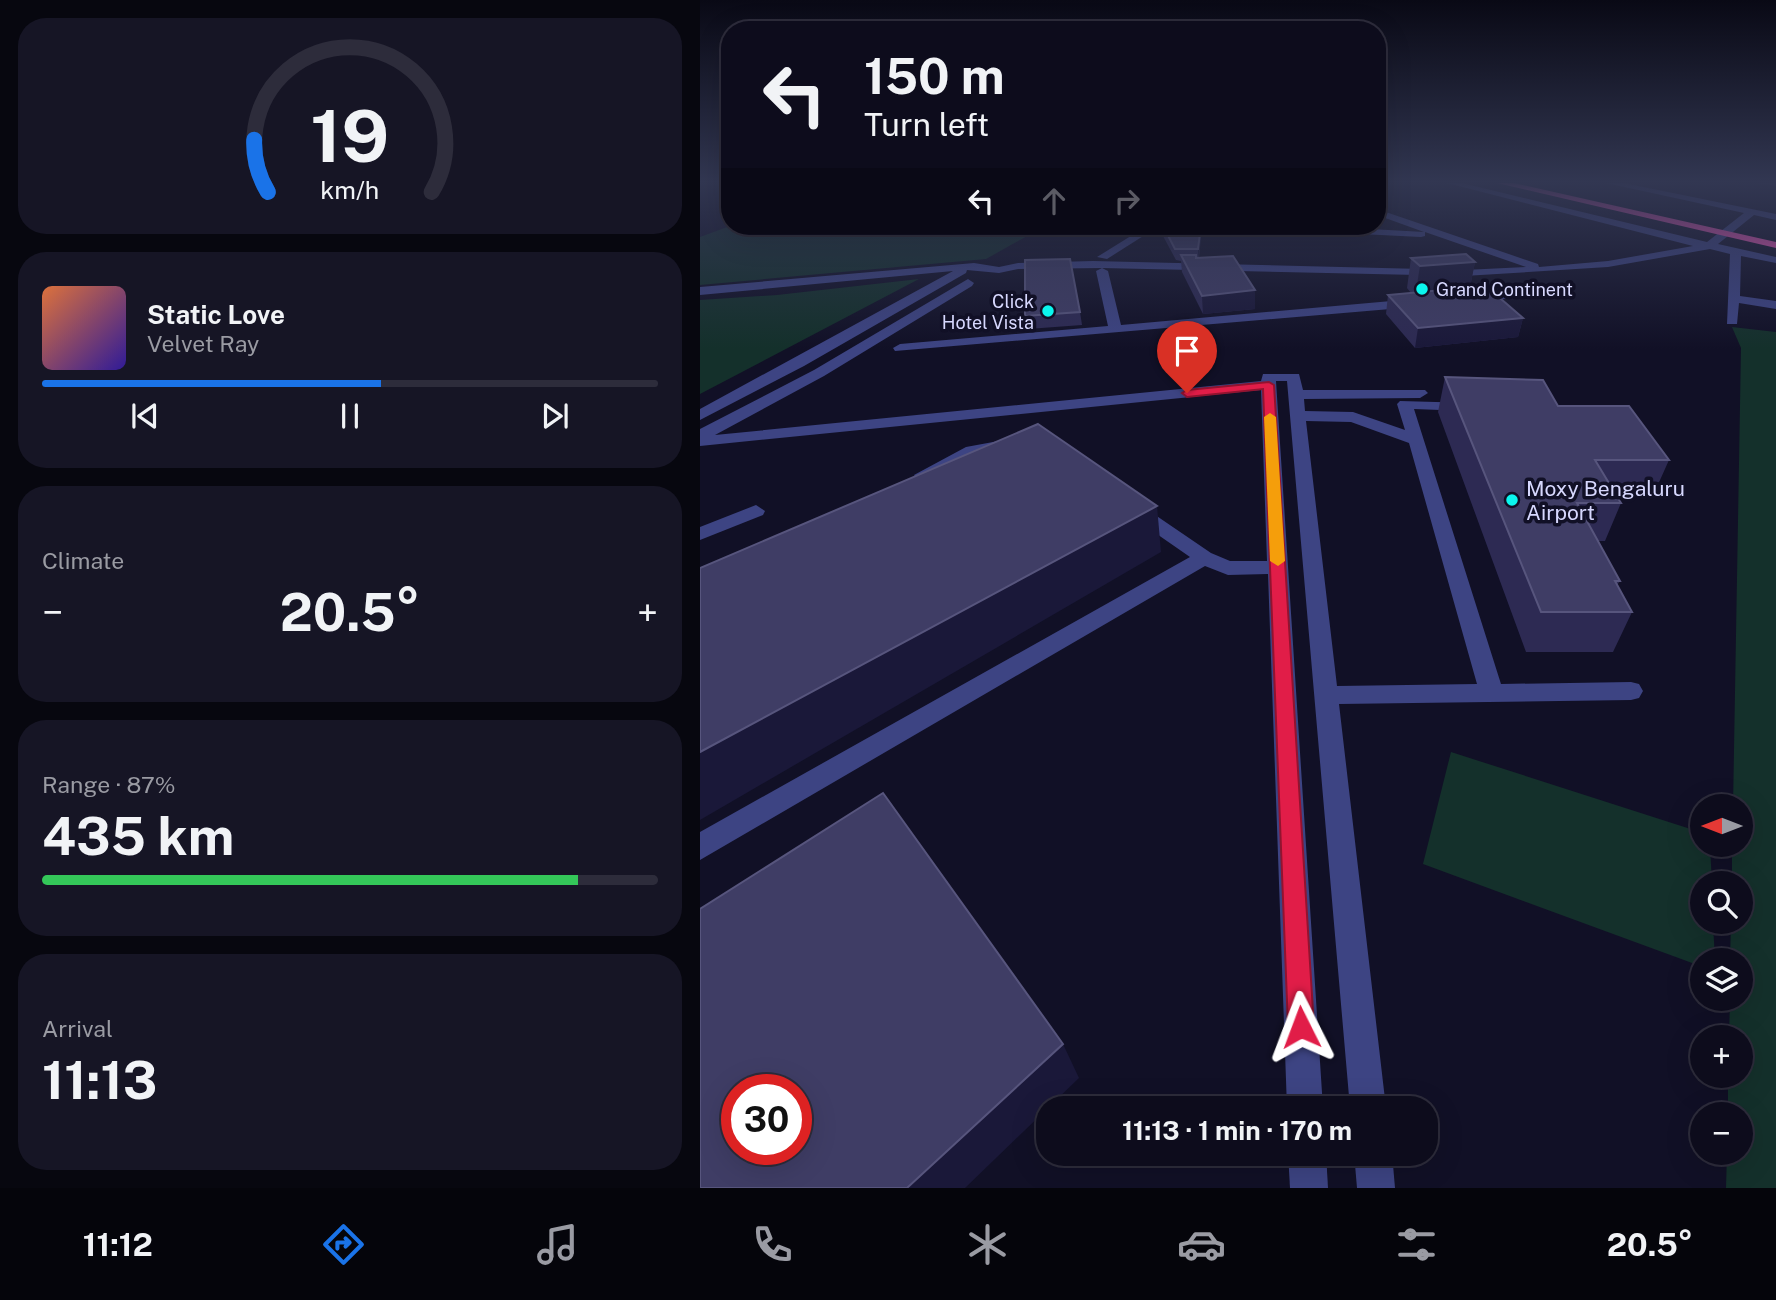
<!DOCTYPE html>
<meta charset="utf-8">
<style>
:root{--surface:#0d0c1c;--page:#161525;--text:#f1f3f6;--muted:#9a9ba3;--line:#2d2c3b;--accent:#1a73e8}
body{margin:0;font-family:"Public Sans",sans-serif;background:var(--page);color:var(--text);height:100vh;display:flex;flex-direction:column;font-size:26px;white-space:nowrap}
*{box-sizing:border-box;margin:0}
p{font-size:23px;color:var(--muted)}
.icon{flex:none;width:38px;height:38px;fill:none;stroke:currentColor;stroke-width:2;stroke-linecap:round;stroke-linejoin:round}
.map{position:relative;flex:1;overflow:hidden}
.side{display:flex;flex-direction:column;gap:18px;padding:18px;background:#07070f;width:700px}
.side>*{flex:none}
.top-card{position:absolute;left:21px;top:21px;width:665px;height:214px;border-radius:28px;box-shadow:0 7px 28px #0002,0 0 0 2px var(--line);background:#0d0c1c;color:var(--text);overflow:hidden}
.needle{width:46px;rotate:270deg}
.fabs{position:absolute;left:990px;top:794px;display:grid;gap:14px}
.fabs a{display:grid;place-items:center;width:63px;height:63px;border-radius:50%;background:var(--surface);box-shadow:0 7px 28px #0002,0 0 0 2px var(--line);font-size:35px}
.speed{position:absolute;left:21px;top:1074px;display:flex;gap:14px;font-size:35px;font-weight:700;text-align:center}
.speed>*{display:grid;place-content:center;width:91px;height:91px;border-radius:50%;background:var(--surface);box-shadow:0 7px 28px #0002,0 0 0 2px var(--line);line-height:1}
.speed .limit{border:10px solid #d22;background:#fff;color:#111}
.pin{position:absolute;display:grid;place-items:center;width:60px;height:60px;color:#fff;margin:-72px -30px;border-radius:50% 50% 50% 0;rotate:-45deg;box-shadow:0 0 7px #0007}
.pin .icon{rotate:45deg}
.me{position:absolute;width:77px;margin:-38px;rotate:357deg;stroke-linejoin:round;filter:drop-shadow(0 0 5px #0008)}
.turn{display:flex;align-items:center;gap:24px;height:147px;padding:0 28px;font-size:32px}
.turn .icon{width:91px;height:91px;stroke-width:2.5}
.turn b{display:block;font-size:49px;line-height:60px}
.lanes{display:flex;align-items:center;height:66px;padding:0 28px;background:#0003;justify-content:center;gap:35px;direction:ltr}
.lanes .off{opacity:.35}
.big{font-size:52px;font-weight:700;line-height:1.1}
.side .widget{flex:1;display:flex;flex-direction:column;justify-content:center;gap:10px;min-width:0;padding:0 24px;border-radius:28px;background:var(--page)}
.side .dial{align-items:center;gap:0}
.dial svg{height:182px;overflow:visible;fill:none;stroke:var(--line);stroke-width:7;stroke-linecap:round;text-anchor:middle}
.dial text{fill:var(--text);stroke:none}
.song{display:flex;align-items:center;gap:21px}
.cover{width:84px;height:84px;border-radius:10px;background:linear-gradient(135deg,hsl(20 70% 55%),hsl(250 70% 35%))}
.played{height:7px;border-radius:4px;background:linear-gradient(90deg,var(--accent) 55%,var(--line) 55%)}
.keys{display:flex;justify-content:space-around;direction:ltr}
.heat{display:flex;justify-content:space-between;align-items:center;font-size:38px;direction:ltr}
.charge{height:10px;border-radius:5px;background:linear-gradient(90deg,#34c759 87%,var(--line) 0)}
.trip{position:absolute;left:336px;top:1096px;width:402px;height:70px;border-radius:28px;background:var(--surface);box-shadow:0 7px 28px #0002,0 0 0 2px var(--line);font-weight:700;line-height:70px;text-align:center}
.tabs{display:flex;height:112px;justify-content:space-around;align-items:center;background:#05050b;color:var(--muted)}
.tabs .icon{width:49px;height:49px}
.tabs .current{color:var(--accent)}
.tabs b{font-size:32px;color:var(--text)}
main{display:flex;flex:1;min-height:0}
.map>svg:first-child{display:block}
.green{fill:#14302b}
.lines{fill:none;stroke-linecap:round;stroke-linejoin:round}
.minor{fill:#3d4483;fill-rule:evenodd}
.highway{fill:#f957ba;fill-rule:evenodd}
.wall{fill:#2d2a53}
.shaded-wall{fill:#1a1839}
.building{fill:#3f3d65;stroke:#57557d;stroke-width:2;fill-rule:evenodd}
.route{fill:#e11d48;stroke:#92132f;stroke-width:2}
.slow{fill:#f59e0b}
.poi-dot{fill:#0bf6ee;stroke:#111026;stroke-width:2.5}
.labels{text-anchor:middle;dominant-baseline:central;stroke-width:7;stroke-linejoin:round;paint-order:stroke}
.far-poi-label{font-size:18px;fill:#d7d8fe;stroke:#111026;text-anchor:start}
.poi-label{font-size:21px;fill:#d7d8fe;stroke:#111026;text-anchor:start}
</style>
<main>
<section class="side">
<div class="widget dial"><svg viewBox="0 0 100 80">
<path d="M14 69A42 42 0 1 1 86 69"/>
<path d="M14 69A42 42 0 0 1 8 46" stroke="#1a73e8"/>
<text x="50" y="56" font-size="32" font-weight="700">19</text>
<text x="50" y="72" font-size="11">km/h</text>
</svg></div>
<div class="widget">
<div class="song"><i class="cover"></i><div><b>Static Love</b><p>Velvet Ray</p></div></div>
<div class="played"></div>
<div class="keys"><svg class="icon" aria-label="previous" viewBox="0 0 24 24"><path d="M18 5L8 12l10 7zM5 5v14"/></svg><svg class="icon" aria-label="pause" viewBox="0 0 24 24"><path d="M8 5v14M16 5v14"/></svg><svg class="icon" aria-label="next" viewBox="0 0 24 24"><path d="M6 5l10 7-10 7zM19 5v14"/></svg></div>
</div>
<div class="widget"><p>Climate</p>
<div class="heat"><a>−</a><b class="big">20.5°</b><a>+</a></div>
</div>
<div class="widget"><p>Range · 87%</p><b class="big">435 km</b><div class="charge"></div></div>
<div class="widget"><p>Arrival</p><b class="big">11:13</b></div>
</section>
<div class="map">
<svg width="1076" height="1188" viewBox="0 0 1076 1188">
<rect width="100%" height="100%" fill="#111026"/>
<!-- green -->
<g class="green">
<polygon points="30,226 345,226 286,259 0,285 0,237"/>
<polygon points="219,279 0,394 0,300 77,295"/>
<polygon points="1032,327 1076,332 1076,1188 1026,1188 1027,1153 1041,1153 1041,1115 1028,1115 1028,1076 1041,1076 1041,1038 1029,1038 1030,999 1041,999 1041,961 1030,961 1031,922 1041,922 1041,884 1032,884 1032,845 1041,845 1041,807 1033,807 1041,348"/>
<polygon points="751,752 1003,833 1003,845 1010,845 1012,884 1003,884 1003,922 1013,922 1015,961 1003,961 1003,967 723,864"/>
</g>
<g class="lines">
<!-- minor -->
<g class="minor">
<polygon points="747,183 762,183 1007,242 1044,213 906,183 924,183 1076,214 1076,220 1054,215 1018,244 1076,257 1076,263 1041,256 1040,296 1076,301 1076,309 1039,303 1037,324 1027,324 1030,254 1010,249 908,267 764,276 402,268 408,271 421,325 714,299 720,303 714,307 195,351 193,348 200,344 408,326 396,271 402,268 318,269 299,273 267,270 266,273 104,366 0,420 0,409 253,271 0,295 0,287 274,263 299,267 318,263 393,261 764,270 826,267 725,232 725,236 721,237 559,229 554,226 617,226 724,232 677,215 677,209 838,264 839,267 908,261 993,246"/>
<polygon points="447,226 459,226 407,259 397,257"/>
<path d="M 268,279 L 274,283 L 272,286 L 124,376 L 15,435 L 561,381 L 563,374 L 599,374 L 603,390 L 725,390 L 728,393 L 720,398 L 604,399 L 605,411 L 653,412 L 705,430 L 697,404 L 700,401 L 772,403 L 775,406 L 772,409 L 767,411 L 714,409 L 801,684 L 931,682 L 939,684 L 943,691 L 939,698 L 931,700 L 639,704 L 686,1108 L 650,1108 L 587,381 L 576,381 L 623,1108 L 587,1108 L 568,574 L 528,575 L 505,566 L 0,860 L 0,832 L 490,557 L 428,514 L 426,510 L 428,506 L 442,506 L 511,553 L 530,561 L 567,561 L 561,390 L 0,446 L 0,429 L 114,370 ZM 606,421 L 651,422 L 709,443 L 777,684 L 637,686 Z"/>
<polygon points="867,286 871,287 871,293 771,302 765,298 771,294"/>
<polygon points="304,440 310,441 312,445 310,449 277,455 229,479 217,479 214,475 266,447"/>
<polygon points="56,505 65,511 63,515 0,540 0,527"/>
<polygon points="588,1153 626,1153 628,1188 590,1188"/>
<polygon points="654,1153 692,1153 695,1188 657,1188"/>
</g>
<!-- highway -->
<polygon class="highway" points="797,183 814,183 1076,242 1076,248"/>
</g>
<!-- wall -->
<g class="wall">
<polygon points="1057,183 1076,183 1076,186"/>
<polygon points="463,226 501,226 501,237 499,258 555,309 503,314 482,272 481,261 476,260 463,236"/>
<polygon points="711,258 775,262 770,287 823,318 818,337 715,348 686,314 688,295 711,293 707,288"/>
<polygon points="380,312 382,325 328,329 325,316"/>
<polygon points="745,377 858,406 969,460 952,498 918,498 921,503 905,541 898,541 920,581 917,585 932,612 913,652 826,652 738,412"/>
</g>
<!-- shaded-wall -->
<g class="shaded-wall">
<polygon points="501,226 501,237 498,261 498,249"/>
<polygon points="775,262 769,292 715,297 720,266"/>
<polygon points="555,290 555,309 503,314 502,296"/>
<polygon points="823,318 818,337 715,348 718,328"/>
<polygon points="457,506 461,552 0,820 0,752"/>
<polygon points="363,1044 379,1078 265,1188 207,1188"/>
</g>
<!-- building -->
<g class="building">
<polygon points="463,226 501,226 498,249 475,249"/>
<polygon points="766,254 775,262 720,266 711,258"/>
<polygon points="481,255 496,255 496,258 533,256 555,290 502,296"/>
<polygon points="370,259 380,312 325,316 325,260"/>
<polygon points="786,286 823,318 718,328 688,295"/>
<polygon points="745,377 843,380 858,406 929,406 969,460 895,460 921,503 877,503 920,581 915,581 932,612 841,612"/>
<polygon points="338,424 457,506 0,752 0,568"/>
<path d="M 183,793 L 363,1044 L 207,1188 L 0,1188 L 0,909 ZM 37,1090 L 96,1090 L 96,1150 L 37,1150 Z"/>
</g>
<!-- sky -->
<linearGradient id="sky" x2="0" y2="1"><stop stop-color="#090915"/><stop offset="0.52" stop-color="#323752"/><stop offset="1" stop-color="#323752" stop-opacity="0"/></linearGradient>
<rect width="1076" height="349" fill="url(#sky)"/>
<!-- route -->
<polygon class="route" points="569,382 574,385 614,1027 610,1036 601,1039 592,1036 588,1027 563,389 487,397 482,393 487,390"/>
<!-- slow -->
<polygon class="slow" points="570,413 576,417 585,561 578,566 570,561 564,417"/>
<!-- markers -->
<g class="poi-dot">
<circle cx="722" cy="289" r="7"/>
<circle cx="348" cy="311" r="7"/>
<circle cx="812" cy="500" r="7"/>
</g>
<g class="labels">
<!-- far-poi labels -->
<g class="far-poi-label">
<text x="736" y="289">Grand Continent</text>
<text x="334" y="301" text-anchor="end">Click<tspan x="334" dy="21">Hotel Vista</tspan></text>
</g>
<!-- poi labels -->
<g class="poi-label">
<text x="826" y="488">Moxy Bengaluru<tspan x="826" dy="24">Airport</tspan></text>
</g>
</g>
</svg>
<div class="fabs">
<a><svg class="needle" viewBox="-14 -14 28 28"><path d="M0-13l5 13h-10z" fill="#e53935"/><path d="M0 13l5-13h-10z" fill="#9a9ba3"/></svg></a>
<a><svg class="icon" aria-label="search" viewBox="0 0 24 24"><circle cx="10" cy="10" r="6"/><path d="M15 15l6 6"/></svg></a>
<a><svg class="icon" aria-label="layers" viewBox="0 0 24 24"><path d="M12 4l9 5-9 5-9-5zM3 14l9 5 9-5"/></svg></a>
<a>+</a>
<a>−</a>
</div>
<div class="speed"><div class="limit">30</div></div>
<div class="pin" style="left:487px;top:393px;background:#d93025"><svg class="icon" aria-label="arrive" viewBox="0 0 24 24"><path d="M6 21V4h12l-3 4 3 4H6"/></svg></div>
<svg class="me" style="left:601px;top:1027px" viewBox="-20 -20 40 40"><path d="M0-17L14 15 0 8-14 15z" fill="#e11d48" stroke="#fff" stroke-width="4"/></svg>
<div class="trip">11:13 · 1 min · 170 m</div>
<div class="top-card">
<div class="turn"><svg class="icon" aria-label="left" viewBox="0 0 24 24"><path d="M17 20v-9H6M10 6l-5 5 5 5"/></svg><div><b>150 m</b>Turn left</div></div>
<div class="lanes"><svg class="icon" aria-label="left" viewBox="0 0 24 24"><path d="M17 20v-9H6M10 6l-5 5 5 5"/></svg><svg class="icon off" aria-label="ahead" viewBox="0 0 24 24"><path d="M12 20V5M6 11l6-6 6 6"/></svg><svg class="icon off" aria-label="right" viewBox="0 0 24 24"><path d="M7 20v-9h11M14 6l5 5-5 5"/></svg></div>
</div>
</div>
</main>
<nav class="tabs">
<b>11:12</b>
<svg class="icon current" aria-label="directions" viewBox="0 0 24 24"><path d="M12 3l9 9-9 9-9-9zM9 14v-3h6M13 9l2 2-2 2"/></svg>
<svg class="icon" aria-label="music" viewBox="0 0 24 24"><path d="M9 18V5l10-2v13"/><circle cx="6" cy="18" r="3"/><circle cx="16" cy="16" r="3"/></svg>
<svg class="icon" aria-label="phone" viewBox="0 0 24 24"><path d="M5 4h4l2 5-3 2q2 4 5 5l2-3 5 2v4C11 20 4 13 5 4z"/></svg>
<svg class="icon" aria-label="climate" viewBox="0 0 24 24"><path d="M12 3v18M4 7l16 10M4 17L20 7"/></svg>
<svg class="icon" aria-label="car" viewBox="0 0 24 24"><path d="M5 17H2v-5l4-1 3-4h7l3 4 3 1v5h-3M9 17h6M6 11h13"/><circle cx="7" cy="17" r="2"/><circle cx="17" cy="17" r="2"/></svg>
<svg class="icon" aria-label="filters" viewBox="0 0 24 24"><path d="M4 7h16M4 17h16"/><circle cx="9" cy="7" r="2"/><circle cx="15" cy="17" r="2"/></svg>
<b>20.5°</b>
</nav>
